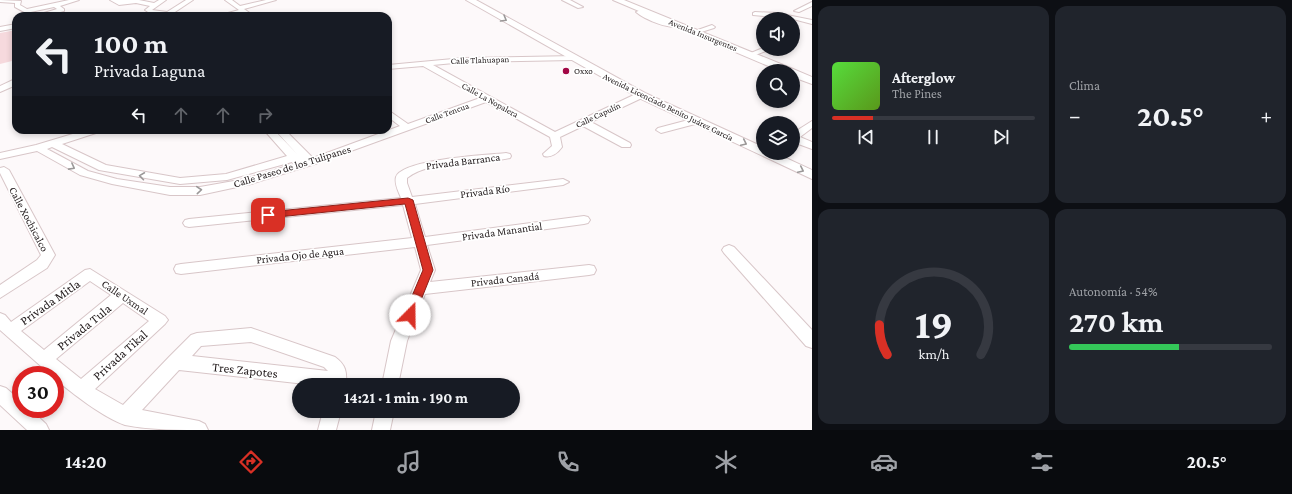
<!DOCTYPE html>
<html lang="es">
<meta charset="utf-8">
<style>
:root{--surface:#171b24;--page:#20242c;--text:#f1f3f6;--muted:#9ea1a6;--line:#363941;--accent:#d93025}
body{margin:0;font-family:"Crimson Pro",serif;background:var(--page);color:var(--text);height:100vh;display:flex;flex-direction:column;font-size:15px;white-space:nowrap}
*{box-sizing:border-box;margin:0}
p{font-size:13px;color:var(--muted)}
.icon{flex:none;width:22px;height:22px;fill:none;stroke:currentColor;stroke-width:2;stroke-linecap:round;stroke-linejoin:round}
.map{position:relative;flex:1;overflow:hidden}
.drawer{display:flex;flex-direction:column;gap:6px;padding:6px;background:#0d0f14;width:480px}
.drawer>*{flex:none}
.hud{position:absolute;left:12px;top:12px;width:380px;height:122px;border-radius:12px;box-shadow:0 2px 6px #0003;background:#171b24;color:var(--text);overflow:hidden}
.controls{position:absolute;left:756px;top:12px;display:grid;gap:8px}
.controls a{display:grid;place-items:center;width:44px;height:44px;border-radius:50%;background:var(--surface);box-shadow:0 2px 6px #0003;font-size:20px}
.speed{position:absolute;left:12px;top:366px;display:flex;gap:8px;font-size:20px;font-weight:700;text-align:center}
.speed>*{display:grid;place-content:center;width:52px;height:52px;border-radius:50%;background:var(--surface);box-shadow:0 2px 6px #0003;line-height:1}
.speed .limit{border:6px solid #d22;background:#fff;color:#111}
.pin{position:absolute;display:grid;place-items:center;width:34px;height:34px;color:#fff;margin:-17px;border-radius:8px;box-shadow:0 2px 6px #0006}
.me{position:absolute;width:44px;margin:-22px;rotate:22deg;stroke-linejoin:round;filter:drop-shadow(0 0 3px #0008)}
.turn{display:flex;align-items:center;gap:14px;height:84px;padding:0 16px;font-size:18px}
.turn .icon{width:52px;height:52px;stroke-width:2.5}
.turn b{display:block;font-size:28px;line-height:34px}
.lanes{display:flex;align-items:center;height:38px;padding:0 16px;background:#0003;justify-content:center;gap:20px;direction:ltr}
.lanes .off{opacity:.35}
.big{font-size:30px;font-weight:700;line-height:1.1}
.drawer .widget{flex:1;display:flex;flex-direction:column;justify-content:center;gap:6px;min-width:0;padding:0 14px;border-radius:12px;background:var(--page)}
.drawer .dial{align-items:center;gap:0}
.dial svg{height:104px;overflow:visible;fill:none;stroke:var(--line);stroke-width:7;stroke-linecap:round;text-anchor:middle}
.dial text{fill:var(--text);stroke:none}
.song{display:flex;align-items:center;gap:12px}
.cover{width:48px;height:48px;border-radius:6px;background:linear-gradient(135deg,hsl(110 70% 55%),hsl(90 70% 35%))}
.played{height:4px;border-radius:2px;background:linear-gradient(90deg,var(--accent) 20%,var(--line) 20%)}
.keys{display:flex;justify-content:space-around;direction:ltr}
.heat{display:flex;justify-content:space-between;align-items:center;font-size:22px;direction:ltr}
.charge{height:6px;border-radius:3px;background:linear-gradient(90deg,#34c759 54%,var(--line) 0)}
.drawer .tiles{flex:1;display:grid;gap:6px;grid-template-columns:repeat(2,1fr)}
.trip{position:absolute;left:292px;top:378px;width:228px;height:40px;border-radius:20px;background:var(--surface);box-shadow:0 2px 6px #0003;font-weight:700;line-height:40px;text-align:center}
.menu{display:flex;height:64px;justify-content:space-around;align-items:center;background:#090b0e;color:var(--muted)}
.menu .icon{width:28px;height:28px}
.menu .active{color:var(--accent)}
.menu b{font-size:18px;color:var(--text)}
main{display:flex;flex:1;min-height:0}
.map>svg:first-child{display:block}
.green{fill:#f6d9dd}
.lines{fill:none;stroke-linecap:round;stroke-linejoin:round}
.minor-casing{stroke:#d8c6c8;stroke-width:2}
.major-casing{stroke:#d8c6c8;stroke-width:2}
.minor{fill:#fff;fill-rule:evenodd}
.major{fill:#fff;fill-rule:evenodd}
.oneway{stroke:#9b9898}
.route{fill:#d93025;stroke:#8d1f18}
.poi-dot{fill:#a20745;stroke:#fff;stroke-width:1.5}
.labels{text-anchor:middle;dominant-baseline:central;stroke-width:3.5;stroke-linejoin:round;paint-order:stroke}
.far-street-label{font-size:9px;fill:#211a1b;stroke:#fff}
.far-poi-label{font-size:9px;fill:#211a1b;stroke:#fff;text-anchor:start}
.street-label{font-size:11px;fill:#211a1b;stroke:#fff}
.near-street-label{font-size:13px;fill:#211a1b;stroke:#fff}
</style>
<main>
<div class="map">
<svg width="812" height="430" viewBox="0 0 812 430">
<rect width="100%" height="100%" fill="#fdf9fa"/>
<!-- green -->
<polygon class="green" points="16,30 16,60 0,64 0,33"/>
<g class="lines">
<defs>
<g id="minor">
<polygon points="0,0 21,1 20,5 27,9 69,0 79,0 60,6 64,9 64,11 46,16 44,15 44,13 57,9 54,7 26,13 15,7 15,3 0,2"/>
<polygon points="110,0 139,0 154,3 159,0 166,0 152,10 167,12 186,0 193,0 169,16 151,14 145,10 150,6 136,3 119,5"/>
<polygon points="225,0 232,0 240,6 266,0 276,0 244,9 254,16 247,16 243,13 217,16 239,10"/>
<polygon points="562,0 570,0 583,7 578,8"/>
<polygon points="812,2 812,6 799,12 794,11"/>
<path d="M 643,9 L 646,11 L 645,12 L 669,23 L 680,25 C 671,31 644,19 636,12 Z"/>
<polygon points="755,12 777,13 812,20 812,24 793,19 753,15 753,13"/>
<polygon points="16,24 16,28 0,31 0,27"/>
<polygon points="712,25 715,27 714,28 695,34 692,32"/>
<polygon points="763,48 771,49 750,57 746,55"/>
<path d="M 576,56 L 576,60 L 573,60 L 464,62 L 433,65 L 555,132 L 638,93 L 644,93 L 644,97 L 591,122 L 630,143 L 631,145 L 630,147 L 622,147 L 583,126 L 560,137 L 562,147 C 558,153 551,158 544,156 L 543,154 L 552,146 L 550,137 L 486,102 L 315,164 L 251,184 L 200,195 L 170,195 L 112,184 L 80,175 L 37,151 L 0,159 L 0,153 L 36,145 L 86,130 L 101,130 L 99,132 L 62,144 L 106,165 L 180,178 L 226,174 L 287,156 L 264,130 L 274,130 L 297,154 L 276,131 L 285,130 L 313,158 L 400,126 L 388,117 L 388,110 L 408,124 L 480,98 L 423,66 L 388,69 L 388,65 L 464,58 ZM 52,147 L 99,170 L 180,184 L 227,180 L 292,162 L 294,164 L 245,179 L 200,187 L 170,187 L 117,179 L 88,171 L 47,149 Z"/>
<polygon points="13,80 16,80 16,85 0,92 0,86"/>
<polygon points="696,118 701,121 699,123 661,133 656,130 658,128"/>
<polygon points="812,121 812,128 800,137 812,142 812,149 793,142 793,133"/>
<path d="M 506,153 L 510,154 L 511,156 L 510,158 C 478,166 433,158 407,178 L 407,183 L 412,197 L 563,179 L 569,182 L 563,185 L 415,204 L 425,237 L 584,216 L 588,217 L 590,220 L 588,223 L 584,224 L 427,245 L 435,270 L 430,282 L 589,265 L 594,266 L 596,270 L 594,274 L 589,275 L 425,294 L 407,341 L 398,385 L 382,385 L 391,341 L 421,270 L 415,247 L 181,274 L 176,273 L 174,269 L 176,265 L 181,264 L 412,238 L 403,205 L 189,227 L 185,226 L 183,223 L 185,220 L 189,219 L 401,198 C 399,192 394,184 396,177 C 403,159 487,155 506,153 Z"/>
<polygon points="4,167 9,170 55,255 47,268 0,298 0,285 37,260 41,255 0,173 0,168"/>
<polygon points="729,245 734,247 812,330 812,348 806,346 724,253 722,250 724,247"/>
<path d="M 90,269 L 165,316 L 168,320 L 165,324 L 95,389 L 123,405 L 169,357 L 191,335 L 197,333 L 251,328 L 335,357 C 346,365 347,372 346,385 L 314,385 L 179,370 L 142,410 L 199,421 L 205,424 L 208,430 C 181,430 151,430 125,425 C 104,418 72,393 55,379 L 55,375 L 51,375 L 0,330 L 0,313 L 5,315 L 11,322 L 85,270 ZM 90,281 L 111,295 L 44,350 L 21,331 ZM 123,303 L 149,321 L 81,379 L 56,359 ZM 251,342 L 324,367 L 328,371 L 192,356 L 201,346 Z"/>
<polygon points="0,386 6,388 21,401 21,409 30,409 46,424 49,430 27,430 0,405"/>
<polygon points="323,411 341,411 336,430 318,430"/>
<polygon points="376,411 394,411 390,430 372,430"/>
</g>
<g id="major">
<polygon points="466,0 476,0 645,93 763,147 763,153 775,153 812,170 812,179 637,97"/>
<polygon points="613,0 624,0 793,69 812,77 812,84 793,77 793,71 780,71"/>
</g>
</defs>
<!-- minor casing -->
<use href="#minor" class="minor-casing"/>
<!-- major casing -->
<use href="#major" class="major-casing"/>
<!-- minor -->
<use href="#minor" class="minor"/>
<!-- major -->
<use href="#major" class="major"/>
</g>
<!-- one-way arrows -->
<defs><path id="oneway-chevron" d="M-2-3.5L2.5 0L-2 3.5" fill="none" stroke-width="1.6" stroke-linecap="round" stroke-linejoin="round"/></defs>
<g class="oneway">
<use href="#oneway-chevron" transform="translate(504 19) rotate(30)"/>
<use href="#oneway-chevron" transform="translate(744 143) rotate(25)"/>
<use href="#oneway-chevron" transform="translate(72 167) rotate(28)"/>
<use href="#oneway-chevron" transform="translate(801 170) rotate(25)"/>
<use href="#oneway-chevron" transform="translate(142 176) rotate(-172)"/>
<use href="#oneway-chevron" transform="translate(199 190) rotate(-5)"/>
</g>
<!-- route -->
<polygon class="route" points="408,198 413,200 433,270 415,315 414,318 406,318 404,315 423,270 405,204 268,218 263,215 268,212"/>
<!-- markers -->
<circle class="poi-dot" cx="566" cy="71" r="4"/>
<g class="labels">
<!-- far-street labels -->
<g class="far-street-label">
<text transform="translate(703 35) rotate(22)">Avenida Insurgentes</text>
<text transform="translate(480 60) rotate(-2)">Calle Tlahuapan</text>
<text transform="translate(490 100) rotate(29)">Calle La Nopalera</text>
<text transform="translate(668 107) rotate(26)">Avenida Licenciado Benito Juárez García</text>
<text transform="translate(447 113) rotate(-20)">Calle Tencua</text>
<text transform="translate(598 115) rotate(-25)">Calle Capulín</text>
</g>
<!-- far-poi labels -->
<g class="far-poi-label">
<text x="574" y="71">Oxxo</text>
</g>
<!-- street labels -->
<g class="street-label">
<text transform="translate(463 161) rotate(-7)">Privada Barranca</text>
<text transform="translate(292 166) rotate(-17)">Calle Paseo de los Tulipanes</text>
<text transform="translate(485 191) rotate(-7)">Privada Río</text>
<text transform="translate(29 219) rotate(62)">Calle Xochicalco</text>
<text transform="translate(502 231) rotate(-8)">Privada Manantial</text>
<text transform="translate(300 255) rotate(-6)">Privada Ojo de Agua</text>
<text transform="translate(505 279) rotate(-6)">Privada Canadá</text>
<text transform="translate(125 297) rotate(34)">Calle Uxmal</text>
</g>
<!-- near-street labels -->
<g class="near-street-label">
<text transform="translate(50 302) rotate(-35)">Privada Mitla</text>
<text transform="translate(84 327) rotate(-39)">Privada Tula</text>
<text transform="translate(120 355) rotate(-42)">Privada Tikal</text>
<text transform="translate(245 370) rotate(6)">Tres Zapotes</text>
</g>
</g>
</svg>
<div class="controls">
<a><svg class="icon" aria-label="sound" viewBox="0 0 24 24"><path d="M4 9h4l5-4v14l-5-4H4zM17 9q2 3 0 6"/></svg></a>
<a><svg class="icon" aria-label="search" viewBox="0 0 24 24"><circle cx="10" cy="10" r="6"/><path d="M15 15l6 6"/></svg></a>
<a><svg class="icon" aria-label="layers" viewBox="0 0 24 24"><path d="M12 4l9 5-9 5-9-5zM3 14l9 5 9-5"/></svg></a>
</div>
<div class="speed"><div class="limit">30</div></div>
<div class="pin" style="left:268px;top:215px;background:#d93025"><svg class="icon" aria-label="arrive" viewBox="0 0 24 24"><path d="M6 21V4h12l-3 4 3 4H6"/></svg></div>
<svg class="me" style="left:410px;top:315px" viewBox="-20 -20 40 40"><circle r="19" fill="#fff"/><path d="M0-13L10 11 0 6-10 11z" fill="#d93025"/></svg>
<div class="trip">14:21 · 1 min · 190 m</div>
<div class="hud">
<div class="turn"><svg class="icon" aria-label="left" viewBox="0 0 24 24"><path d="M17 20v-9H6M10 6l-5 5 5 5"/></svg><div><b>100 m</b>Privada Laguna</div></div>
<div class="lanes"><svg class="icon" aria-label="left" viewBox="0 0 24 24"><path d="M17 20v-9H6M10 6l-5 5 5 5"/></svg><svg class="icon off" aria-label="ahead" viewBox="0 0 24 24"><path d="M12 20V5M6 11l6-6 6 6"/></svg><svg class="icon off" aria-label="ahead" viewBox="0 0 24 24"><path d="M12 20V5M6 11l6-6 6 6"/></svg><svg class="icon off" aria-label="right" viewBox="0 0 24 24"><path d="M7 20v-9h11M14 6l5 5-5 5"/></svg></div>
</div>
</div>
<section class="drawer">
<div class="tiles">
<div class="widget">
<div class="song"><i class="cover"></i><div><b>Afterglow</b><p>The Pines</p></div></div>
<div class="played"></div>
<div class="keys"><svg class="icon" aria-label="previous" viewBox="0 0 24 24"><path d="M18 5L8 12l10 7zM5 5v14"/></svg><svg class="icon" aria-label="pause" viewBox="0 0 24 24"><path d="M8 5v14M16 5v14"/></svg><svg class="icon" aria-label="next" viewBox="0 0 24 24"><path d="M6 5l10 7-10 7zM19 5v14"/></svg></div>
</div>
<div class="widget"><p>Clima</p>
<div class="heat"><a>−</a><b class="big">20.5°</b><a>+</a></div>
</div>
<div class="widget dial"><svg viewBox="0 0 100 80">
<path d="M14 69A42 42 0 1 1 86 69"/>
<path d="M14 69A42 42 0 0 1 8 46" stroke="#d93025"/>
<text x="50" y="56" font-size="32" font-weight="700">19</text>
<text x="50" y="72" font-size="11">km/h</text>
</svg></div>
<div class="widget"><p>Autonomía · 54%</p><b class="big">270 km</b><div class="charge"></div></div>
</div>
</section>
</main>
<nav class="menu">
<b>14:20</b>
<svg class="icon active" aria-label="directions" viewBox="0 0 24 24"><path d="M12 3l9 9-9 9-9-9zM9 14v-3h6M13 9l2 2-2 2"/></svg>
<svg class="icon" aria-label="music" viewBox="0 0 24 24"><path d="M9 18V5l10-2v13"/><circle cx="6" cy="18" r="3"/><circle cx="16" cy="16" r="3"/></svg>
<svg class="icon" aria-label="phone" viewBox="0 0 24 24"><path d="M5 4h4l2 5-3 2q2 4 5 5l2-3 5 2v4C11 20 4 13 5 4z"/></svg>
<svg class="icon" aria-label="climate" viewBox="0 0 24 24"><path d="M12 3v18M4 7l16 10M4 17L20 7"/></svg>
<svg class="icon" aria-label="car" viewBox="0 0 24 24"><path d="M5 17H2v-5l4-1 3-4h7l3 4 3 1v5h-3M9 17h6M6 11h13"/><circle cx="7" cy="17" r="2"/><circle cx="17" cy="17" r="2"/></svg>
<svg class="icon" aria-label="filters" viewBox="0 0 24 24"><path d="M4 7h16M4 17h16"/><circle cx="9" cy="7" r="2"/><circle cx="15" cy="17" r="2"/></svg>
<b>20.5°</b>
</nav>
